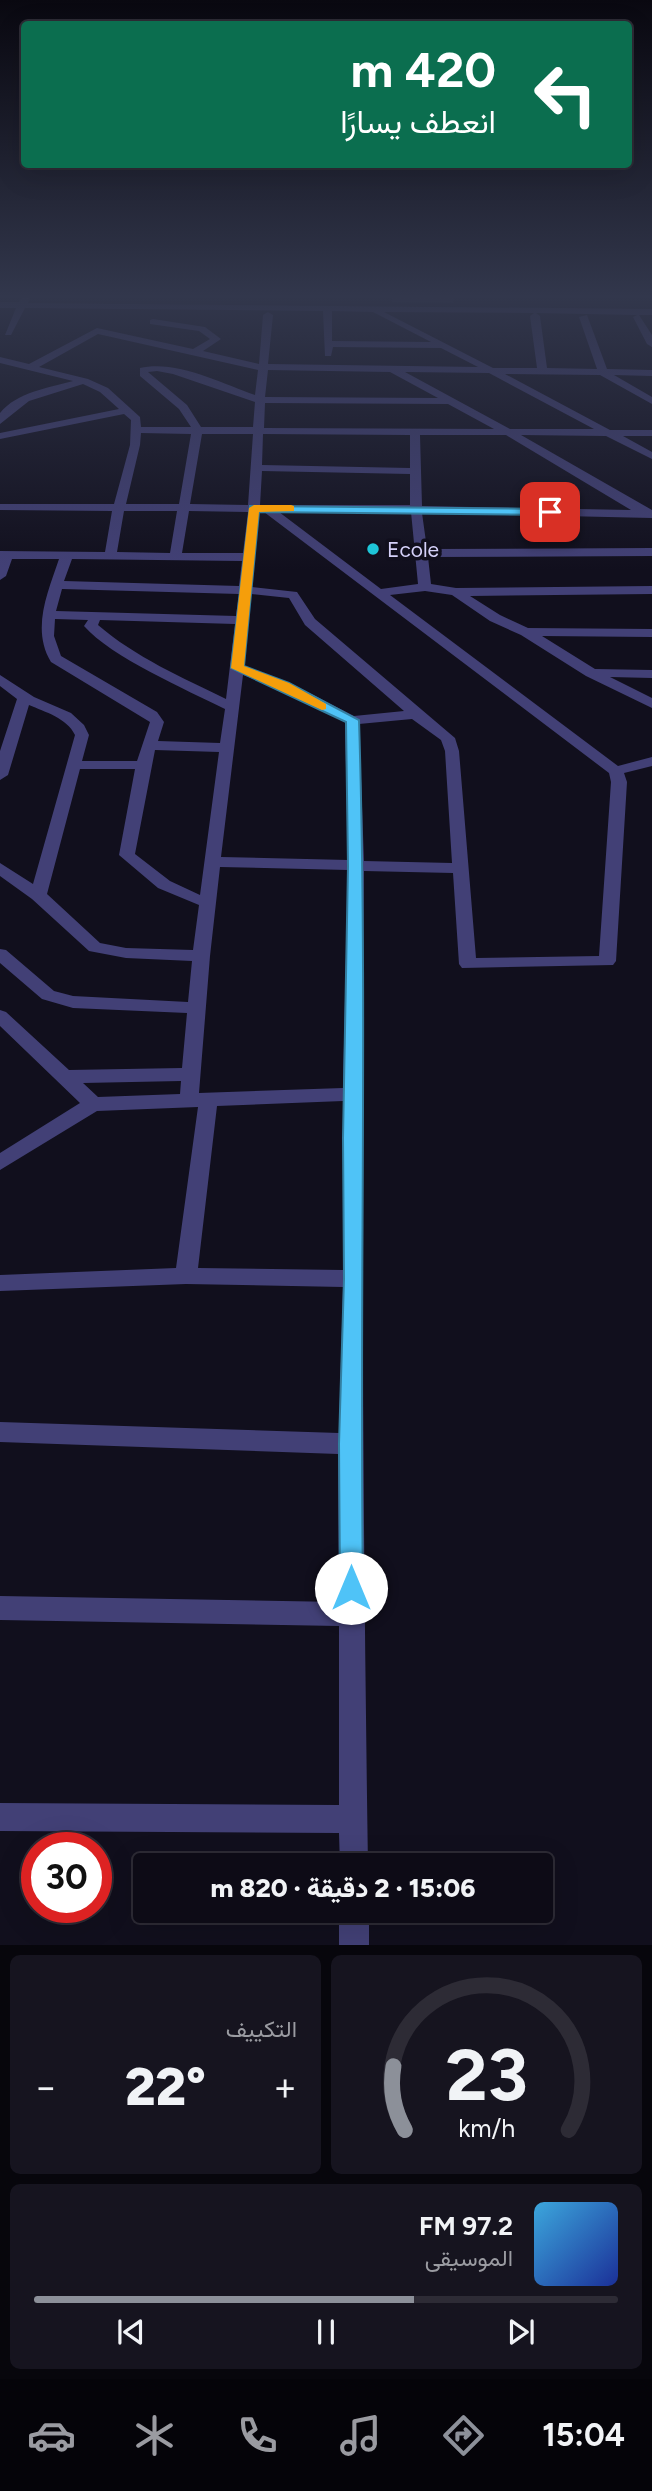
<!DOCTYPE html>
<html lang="ar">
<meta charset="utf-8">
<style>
:root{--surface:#0d0b16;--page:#16141f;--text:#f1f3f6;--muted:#9a9ba1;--line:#2d2b35;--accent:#8c9099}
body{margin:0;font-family:Figtree,Vazirmatn,sans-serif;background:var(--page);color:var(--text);direction:rtl;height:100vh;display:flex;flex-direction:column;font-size:26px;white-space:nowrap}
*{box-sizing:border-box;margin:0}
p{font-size:23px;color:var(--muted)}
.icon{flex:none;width:38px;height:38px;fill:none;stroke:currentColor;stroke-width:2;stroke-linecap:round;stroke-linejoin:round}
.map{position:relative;height:1945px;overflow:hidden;direction:ltr}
.details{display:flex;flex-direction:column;gap:10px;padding:10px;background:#07060c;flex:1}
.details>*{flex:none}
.top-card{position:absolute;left:21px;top:21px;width:611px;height:147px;border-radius:7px;box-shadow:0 7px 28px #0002,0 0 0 2px var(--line);direction:rtl;background:#0b6e4f;color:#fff;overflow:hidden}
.speed{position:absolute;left:21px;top:1832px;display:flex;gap:14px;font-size:35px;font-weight:700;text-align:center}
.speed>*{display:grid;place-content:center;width:91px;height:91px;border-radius:50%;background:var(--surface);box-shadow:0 7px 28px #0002,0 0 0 2px var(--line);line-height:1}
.speed .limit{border:10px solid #d22;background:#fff;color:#111}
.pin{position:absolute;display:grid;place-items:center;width:60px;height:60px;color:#fff;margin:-30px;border-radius:14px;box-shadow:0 4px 10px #0006}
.me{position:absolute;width:77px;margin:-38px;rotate:0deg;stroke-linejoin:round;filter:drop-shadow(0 0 5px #0008)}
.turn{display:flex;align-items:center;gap:24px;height:147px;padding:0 21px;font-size:32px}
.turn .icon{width:91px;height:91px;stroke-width:2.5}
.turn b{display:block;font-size:49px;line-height:60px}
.big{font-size:52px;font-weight:800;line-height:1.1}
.details .tile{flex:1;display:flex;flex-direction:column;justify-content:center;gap:10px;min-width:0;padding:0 24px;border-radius:10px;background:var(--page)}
.details .dial{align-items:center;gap:0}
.dial svg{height:182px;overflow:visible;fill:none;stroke:var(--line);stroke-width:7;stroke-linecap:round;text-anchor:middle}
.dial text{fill:var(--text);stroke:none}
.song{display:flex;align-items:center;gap:21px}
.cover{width:84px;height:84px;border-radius:10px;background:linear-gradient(135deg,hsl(200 70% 55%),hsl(230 70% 35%))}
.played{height:7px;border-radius:4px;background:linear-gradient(90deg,var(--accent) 65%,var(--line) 65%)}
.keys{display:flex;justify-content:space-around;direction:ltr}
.heat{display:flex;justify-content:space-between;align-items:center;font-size:38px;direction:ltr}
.details .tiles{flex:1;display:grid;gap:10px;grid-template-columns:1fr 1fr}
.tile:last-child{grid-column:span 2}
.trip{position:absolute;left:133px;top:1853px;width:420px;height:70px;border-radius:7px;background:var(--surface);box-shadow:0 7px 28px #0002,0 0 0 2px var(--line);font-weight:800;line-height:70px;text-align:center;direction:rtl}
.tab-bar{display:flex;height:112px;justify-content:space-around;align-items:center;background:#050409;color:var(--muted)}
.tab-bar .icon{width:49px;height:49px}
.tab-bar .on{color:var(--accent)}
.tab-bar b{font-size:32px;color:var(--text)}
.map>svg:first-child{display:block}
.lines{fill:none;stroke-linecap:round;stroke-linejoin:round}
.minor{fill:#424076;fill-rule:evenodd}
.wall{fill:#2f2a48}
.route{fill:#4fc3f7;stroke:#337fa1;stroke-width:2}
.slow{fill:#f59e0b}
.poi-dot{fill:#1ec5d8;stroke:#110f1d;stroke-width:2.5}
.labels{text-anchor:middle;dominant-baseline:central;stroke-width:7;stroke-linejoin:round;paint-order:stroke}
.far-poi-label{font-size:21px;fill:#d5d1f9;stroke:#110f1d;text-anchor:start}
</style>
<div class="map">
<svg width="652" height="1945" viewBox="0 0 652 1945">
<rect width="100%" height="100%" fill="#110f1d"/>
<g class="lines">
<!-- minor -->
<g class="minor">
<path d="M 22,298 L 30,298 L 28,303 L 652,309 L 652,315 L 639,315 L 652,335 L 652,347 L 647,344 L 633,317 L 637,315 L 536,313 L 540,316 L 547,368 L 597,369 L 579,317 L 587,315 L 607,369 L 652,370 L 652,376 L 614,375 L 652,397 L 652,404 L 600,375 L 505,374 L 610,430 L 652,430 L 652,436 L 623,436 L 652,452 L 652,459 L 606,436 L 521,435 L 652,510 L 652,518 L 422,513 L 427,549 L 652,548 L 652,556 L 428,557 L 431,584 L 456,588 L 652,586 L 652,594 L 470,596 L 500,615 L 528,628 L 652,629 L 652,637 L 542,636 L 595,669 L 652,670 L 652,678 L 610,677 L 652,698 L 652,708 L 586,676 L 521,635 L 490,621 L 452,595 L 425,591 L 390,595 L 618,766 L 652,757 L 652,766 L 624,773 L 627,782 L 616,961 L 613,965 L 462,968 L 459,964 L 453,873 L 364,871 C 361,1202 363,1534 368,1866 L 340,1866 L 339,1833 L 0,1831 L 0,1803 L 339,1805 L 339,1626 L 0,1620 L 0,1596 L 339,1602 L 338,1454 L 0,1442 L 0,1422 L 339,1433 L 343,1287 L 186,1284 L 0,1291 L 0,1275 L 176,1268 L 198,1107 L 97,1111 L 0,1170 L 0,1153 L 80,1103 L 0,1026 L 0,1010 L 6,1012 L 69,1070 L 182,1068 L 187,1013 L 73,1008 L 42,999 L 0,963 L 0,949 L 6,950 L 54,991 L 73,996 L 188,1002 L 192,961 L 126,958 L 89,951 L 32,899 L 0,876 L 0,863 L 33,884 L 75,735 C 67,718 45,712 29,705 L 8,775 L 0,780 L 0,751 L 17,699 L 0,686 L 0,675 L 34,697 L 71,713 L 84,725 L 89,735 L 82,761 L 137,761 L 150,722 L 51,662 C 31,629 48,592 59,559 L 12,559 L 6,576 L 0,580 L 0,551 L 105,552 L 112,511 L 0,510 L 0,504 L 114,504 L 130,445 L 131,420 L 124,414 L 0,439 L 0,433 L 119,409 L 100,392 L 83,384 L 29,401 L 0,424 L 0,413 C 17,392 48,388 73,381 L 0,363 L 0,357 L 29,364 L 97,328 L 193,349 L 210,339 L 199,331 L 150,324 L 150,320 L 153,319 L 205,327 L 221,339 L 203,351 L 259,364 L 263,315 L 268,312 L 273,315 L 268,364 L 478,367 L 441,348 L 333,347 L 331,356 L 325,356 L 323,311 L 25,308 L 11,335 L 5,335 L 16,308 L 0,308 L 0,302 L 19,302 ZM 332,311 L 373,312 L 431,342 L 332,341 ZM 384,312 L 534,313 L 530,316 L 537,368 L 493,368 ZM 98,334 L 258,370 L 255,395 C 220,383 177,360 140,368 L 140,376 L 179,409 L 191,427 L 141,427 L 140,417 L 108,388 L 88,379 L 39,367 ZM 268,370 L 390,372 L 438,398 L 265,397 ZM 157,371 L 173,374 L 255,402 L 253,427 L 201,427 L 187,405 L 148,372 ZM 405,372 L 489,373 L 594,429 L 510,429 ZM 265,403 L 448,404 L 494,429 L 264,428 ZM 141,433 L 191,434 L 179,504 L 126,504 L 140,445 ZM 202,434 L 253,434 L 248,505 L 190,504 ZM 263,434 L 410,435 L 410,468 L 262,465 ZM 420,435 L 506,435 L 631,510 L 422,506 ZM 262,471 L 410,474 L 410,505 L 260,505 ZM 124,511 L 177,511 L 170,553 L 117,552 ZM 189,511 L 248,512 L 243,553 L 182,553 ZM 259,512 L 264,512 L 609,773 L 611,782 L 599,956 L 476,958 L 459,751 L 455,738 L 315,619 L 297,592 L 252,587 ZM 279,512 L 411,512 L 418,584 L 381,589 ZM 72,559 L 242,561 L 239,586 L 64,581 ZM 62,589 L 239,594 L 236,616 L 56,611 ZM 251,594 L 289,598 L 305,625 L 404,711 L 354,716 L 290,683 L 244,666 ZM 55,619 L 88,620 L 84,626 C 111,657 187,690 225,709 L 220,743 L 158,741 L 164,722 L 157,712 L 61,656 L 54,636 ZM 100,620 L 235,624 L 226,699 C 183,678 135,657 98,625 ZM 243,675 L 280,689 L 345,722 L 348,860 L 221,857 ZM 412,719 L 441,740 L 445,751 L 452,863 L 364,861 L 359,724 ZM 155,750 L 219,752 L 200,895 L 170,881 L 135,854 ZM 80,769 L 135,769 L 119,855 L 158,888 L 199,905 L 193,950 L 126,948 L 100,943 L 47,894 ZM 220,867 L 348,870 L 343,1088 L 199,1093 L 210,956 ZM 181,1081 L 180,1094 L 98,1097 L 83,1083 ZM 343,1101 L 343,1270 L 198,1268 L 217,1106 Z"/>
<rect x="339" y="1911" width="30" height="34"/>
</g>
</g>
<!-- wall -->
<polygon class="wall" points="392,298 454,298 453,303 392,302"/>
<!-- sky -->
<linearGradient id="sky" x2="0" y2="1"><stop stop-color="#090810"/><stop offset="0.52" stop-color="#32374c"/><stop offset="1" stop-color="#32374c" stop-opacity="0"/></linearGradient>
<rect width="652" height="570" fill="url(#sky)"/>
<!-- route -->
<path class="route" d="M 250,506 L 550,509 L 555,512 L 550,515 L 259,512 L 244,666 L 289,683 L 359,720 C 368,1009 359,1299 363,1588 L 359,1596 L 351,1599 L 343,1596 L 340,1588 L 339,1444 L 344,1279 L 343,1138 L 348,866 L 346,722 L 231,668 Z"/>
<!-- slow -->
<polygon class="slow" points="291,505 294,506 294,511 259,512 244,666 289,683 326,704 326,709 322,710 231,668 249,508 254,505"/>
<!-- markers -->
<circle class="poi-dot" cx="373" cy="549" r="7"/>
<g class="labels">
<!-- far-poi labels -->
<g class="far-poi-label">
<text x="387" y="549">Ecole</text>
</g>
</g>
</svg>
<div class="speed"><div class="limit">30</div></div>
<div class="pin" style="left:550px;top:512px;background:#d93025"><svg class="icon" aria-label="arrive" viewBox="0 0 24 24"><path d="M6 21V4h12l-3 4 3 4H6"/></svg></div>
<svg class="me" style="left:351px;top:1588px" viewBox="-20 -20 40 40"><circle r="19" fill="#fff"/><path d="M0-13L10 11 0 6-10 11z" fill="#4fc3f7"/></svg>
<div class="trip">15:06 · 2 دقيقة · 820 m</div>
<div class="top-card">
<div class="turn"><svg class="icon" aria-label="left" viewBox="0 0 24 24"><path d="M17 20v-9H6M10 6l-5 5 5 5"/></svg><div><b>420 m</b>انعطف يسارًا</div></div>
</div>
</div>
<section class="details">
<div class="tiles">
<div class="tile dial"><svg viewBox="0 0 100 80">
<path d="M14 69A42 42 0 1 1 86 69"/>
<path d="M14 69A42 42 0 0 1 9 41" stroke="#8c9099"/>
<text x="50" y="56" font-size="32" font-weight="700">23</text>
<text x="50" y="72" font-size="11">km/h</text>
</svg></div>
<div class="tile"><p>التكييف</p>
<div class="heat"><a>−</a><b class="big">22°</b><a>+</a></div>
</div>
<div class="tile">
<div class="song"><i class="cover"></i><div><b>97.2 FM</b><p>الموسيقى</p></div></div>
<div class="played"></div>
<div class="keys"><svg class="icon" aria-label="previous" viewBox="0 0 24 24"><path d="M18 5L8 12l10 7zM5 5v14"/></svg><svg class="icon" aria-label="pause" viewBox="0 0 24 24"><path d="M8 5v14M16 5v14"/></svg><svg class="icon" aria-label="next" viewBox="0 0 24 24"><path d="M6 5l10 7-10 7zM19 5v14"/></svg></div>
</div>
</div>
</section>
<nav class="tab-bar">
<b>15:04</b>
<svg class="icon on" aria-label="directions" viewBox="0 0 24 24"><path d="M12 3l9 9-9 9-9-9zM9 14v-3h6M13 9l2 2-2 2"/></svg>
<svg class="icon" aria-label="music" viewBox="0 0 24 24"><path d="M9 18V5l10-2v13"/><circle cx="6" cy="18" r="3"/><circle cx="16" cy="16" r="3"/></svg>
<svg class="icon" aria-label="phone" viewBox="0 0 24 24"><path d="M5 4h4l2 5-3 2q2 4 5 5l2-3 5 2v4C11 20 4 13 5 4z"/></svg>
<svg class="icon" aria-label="climate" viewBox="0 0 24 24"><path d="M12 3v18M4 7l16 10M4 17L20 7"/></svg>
<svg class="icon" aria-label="car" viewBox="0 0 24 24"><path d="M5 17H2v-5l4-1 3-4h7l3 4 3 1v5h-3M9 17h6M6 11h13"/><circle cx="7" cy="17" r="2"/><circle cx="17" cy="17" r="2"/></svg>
</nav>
